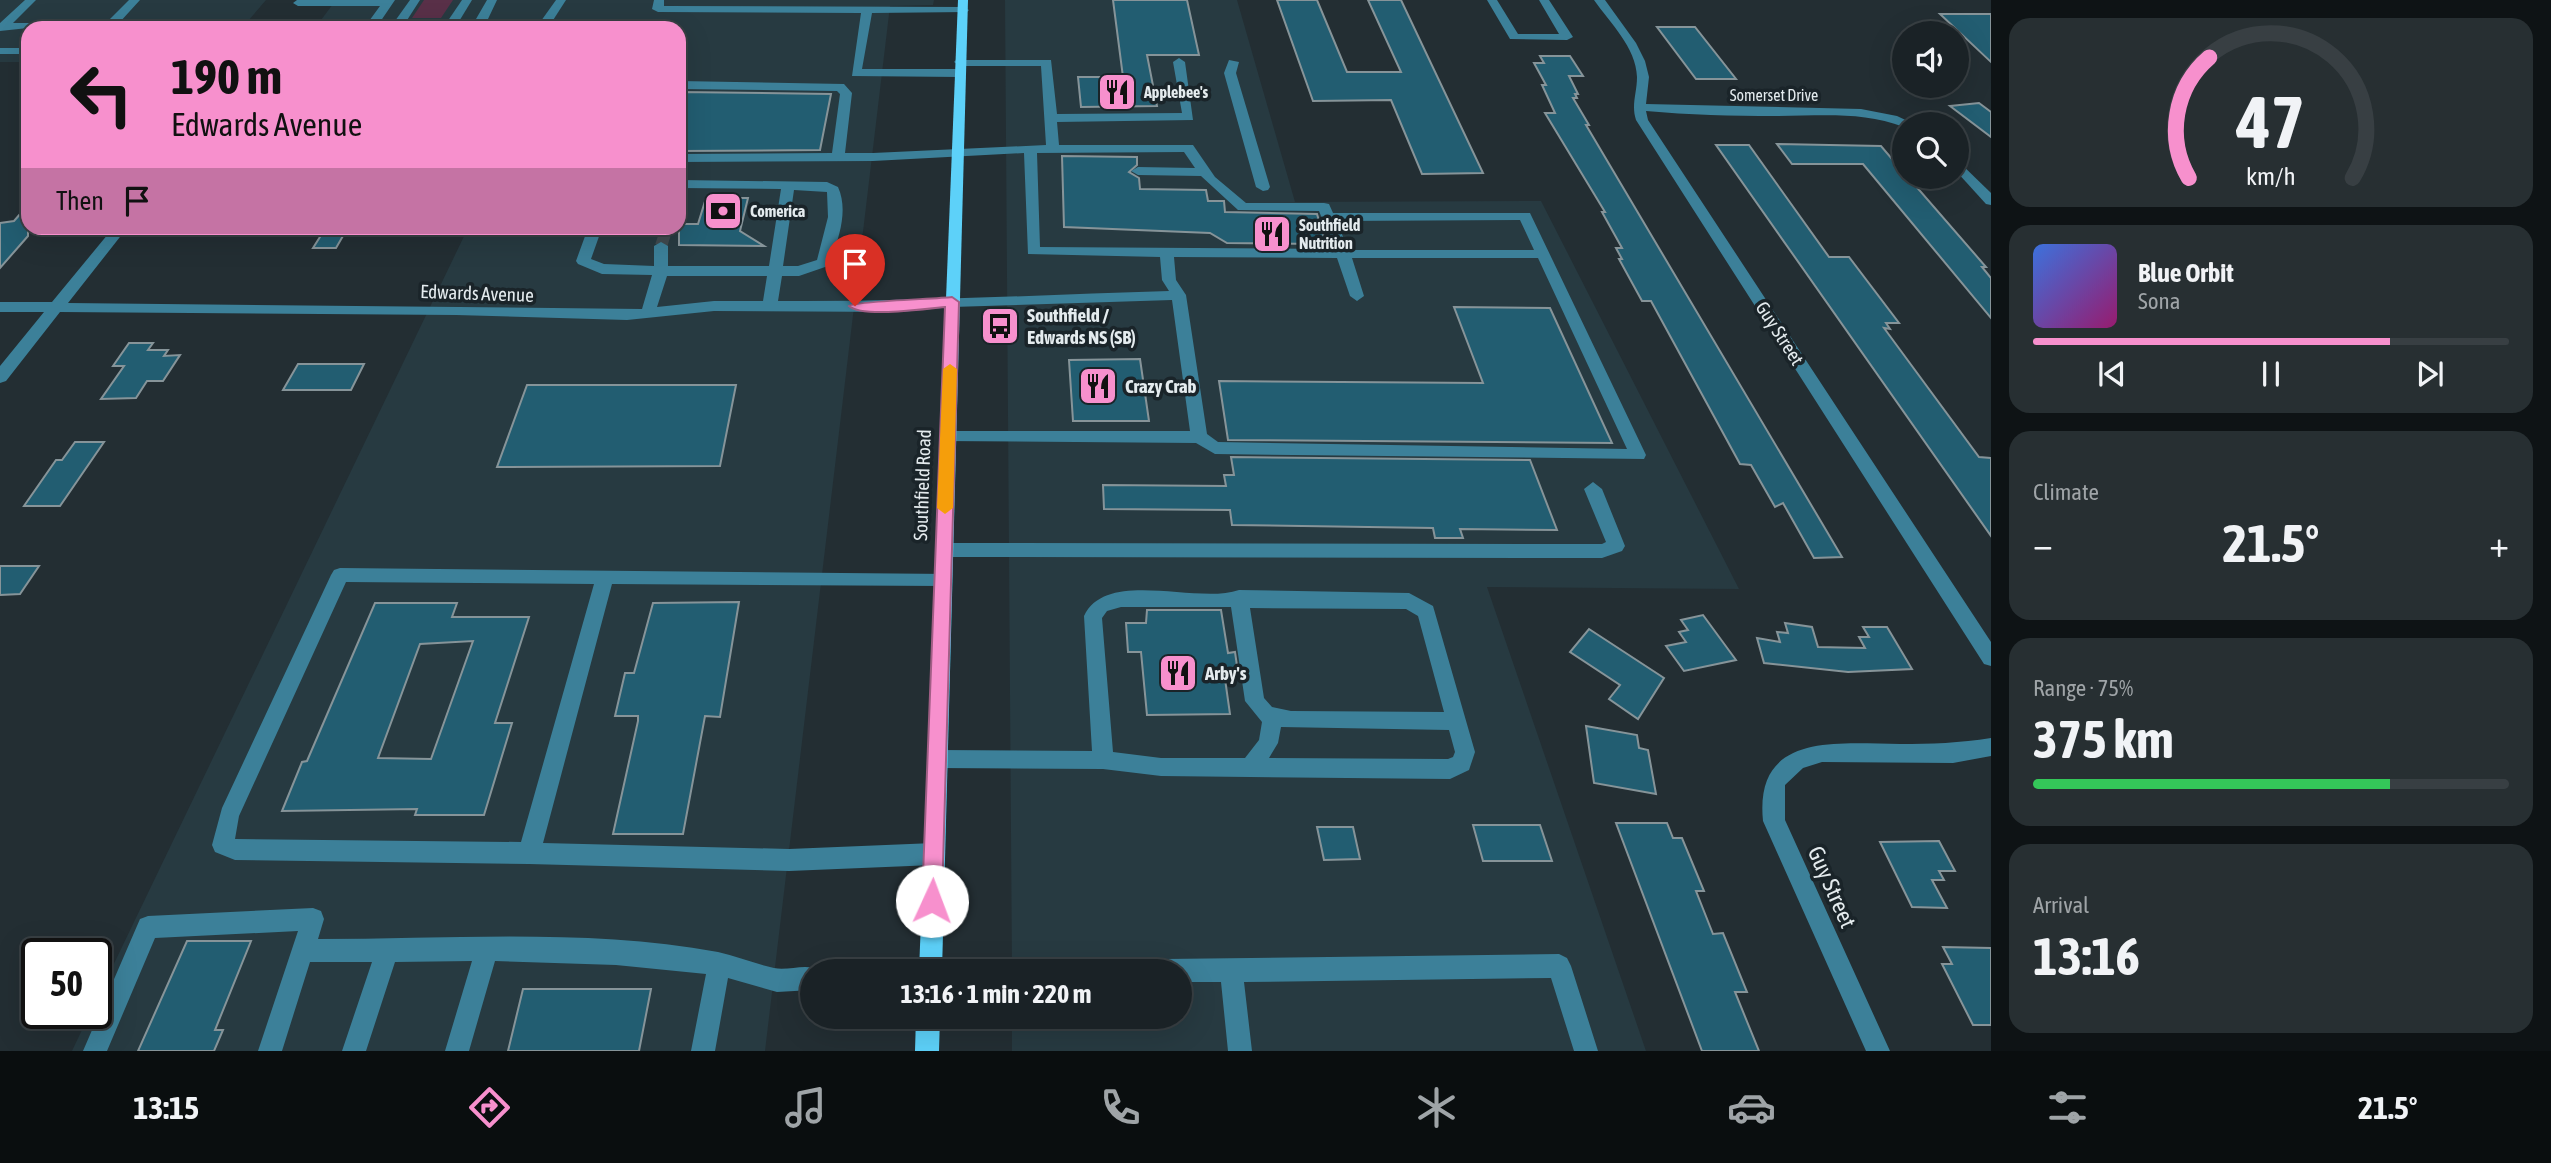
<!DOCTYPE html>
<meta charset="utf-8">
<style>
:root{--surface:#1a2226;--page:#272f32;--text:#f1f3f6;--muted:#9fa4a7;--line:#383f43;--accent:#f790cd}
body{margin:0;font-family:"Asap Condensed",sans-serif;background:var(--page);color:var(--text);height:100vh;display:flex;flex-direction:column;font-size:26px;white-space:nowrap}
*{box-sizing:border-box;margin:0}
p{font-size:23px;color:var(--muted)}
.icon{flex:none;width:38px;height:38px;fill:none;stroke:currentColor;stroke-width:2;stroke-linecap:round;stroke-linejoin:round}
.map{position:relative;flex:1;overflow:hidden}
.details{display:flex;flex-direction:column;gap:18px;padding:18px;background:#0e1315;width:560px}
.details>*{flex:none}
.hud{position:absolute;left:21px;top:21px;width:665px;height:214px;border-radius:21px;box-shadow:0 7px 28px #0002,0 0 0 2px var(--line);background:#f790cd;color:#111;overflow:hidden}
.tools{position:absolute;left:1892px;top:21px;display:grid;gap:14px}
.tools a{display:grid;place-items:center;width:77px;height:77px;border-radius:50%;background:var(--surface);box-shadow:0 7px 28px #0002,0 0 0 2px var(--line);font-size:35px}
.speed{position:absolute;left:21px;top:938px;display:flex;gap:14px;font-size:35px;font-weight:700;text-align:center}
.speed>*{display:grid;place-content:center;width:91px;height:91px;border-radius:50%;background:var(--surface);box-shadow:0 7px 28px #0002,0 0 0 2px var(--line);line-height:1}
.speed .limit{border:4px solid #111;border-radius:10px;background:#fff;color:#111}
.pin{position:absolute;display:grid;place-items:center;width:60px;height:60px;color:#fff;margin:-72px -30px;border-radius:50% 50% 50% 0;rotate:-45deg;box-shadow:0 0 7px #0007}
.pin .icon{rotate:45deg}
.me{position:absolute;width:77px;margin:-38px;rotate:2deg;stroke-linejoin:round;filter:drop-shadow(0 0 5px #0008)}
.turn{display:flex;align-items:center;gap:24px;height:147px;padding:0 35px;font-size:32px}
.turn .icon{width:91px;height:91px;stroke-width:2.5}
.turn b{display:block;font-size:49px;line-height:60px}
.then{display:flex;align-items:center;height:66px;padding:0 35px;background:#0003;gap:14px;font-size:26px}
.big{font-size:52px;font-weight:700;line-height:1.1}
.details .card{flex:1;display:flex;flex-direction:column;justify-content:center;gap:10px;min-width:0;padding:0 24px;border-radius:21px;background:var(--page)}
.details .dial{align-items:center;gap:0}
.dial svg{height:182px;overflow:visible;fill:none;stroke:var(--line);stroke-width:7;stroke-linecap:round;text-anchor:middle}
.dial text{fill:var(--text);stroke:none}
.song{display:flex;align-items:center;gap:21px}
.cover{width:84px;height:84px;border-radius:10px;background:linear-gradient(135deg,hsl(220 70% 55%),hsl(320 70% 35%))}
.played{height:7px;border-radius:4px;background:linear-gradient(90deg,var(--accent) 75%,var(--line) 75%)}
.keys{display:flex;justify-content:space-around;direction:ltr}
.heat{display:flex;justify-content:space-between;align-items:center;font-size:38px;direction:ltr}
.charge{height:10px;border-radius:5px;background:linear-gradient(90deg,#34c759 75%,var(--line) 0)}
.trip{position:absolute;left:800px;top:959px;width:392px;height:70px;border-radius:35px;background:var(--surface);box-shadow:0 7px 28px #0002,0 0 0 2px var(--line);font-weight:700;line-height:70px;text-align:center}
.tab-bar{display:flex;height:112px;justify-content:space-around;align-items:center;background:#0a0e0f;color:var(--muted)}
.tab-bar .icon{width:49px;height:49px}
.tab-bar .current{color:var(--accent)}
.tab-bar b{font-size:32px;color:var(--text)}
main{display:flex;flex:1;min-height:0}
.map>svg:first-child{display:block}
.built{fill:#273a41}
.green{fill:#593048}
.building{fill:#225d71;stroke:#869499;stroke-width:2;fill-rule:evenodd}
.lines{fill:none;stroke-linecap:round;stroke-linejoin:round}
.minor-tunnel{stroke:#404a4f;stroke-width:12;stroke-dasharray:12 6;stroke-linecap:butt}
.minor{fill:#3c8099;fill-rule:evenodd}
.major{fill:#5dd1f9;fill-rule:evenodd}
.route{fill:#f790cd;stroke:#a15e85;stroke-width:2}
.slow{fill:#f59e0b}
.labels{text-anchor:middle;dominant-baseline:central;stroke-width:7;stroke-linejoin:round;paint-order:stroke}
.far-poi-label{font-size:16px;font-weight:bold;fill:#e4ebee;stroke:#1a2429;text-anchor:start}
.far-street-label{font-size:16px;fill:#e4ebee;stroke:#1a2429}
.street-label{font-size:19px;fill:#e4ebee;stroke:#1a2429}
.poi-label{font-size:19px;font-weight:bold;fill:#e4ebee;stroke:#1a2429;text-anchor:start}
.near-street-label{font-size:23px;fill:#e4ebee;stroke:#1a2429}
</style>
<main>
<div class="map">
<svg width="1991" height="1051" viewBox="0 0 1991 1051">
<rect width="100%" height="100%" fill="#232e33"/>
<!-- built -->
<g class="built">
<polygon points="0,0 266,0 242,28 28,28 28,62 0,62"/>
<polygon points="336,0 934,0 933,5 890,6 765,1051 72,1051 90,1013 96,1013 96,1001 468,228 679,228 679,28 315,28"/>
<polygon points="1005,0 1237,0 1295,202 1541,201 1739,589 1487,587 1646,1051 1012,1051 1012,1017 1180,1017 1180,971 1012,971"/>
</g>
<!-- green -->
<polygon class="green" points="424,0 453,0 441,18 412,18"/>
<!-- building -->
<g class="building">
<polygon points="1113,0 1187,0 1199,55 1147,55 1157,106 1081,107 1078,77 1123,77"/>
<polygon points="1277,0 1317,0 1347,72 1401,72 1368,0 1401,0 1483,173 1422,174 1391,100 1313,101"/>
<polygon points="1940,14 1991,14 1991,62"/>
<polygon points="1657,27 1695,27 1736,79 1696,79"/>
<polygon points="1540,56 1570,56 1583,76 1569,76 1578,94 1575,94 1577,98 1573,98 1589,125 1586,125 1842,557 1814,558 1783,503 1775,507 1751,465 1740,464 1651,301 1642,301 1619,259 1622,259 1616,248 1622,248 1602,212 1605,212 1545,113 1555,113 1542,85 1546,85 1534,63 1544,63"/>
<polygon points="679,92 831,94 820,150 679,151"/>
<polygon points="1979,103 1991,112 1991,137 1950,106"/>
<polygon points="1777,144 1881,146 1904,173 1904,177 1908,177 1986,267 1982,267 1991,278 1991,318 1863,164 1792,164"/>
<polygon points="1716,145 1749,145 1829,257 1849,257 1899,323 1886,323 1890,329 1884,328 1979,457 1991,458 1991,536"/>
<polygon points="1062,156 1137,157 1137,165 1129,172 1139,178 1140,189 1206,190 1208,201 1224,201 1225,212 1317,214 1326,244 1227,243 1210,233 1064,227"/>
<polygon points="706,198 748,198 740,231 764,246 679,245 679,224 698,224"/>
<polygon points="28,205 28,236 0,268 0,223 14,221"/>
<polygon points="325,229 347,229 336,248 313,248"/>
<polygon points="1454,307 1550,308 1612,443 1228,440 1219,381 1483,383"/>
<polygon points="129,343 153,343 148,350 168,350 164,356 180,355 163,381 147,381 136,398 101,399 124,366 113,366"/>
<polygon points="1140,359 1149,421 1073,421 1069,360"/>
<polygon points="298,364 364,364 351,390 283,390"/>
<polygon points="527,385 736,385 720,466 497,467"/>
<polygon points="75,442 104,442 60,506 24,506 56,460 62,460"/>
<polygon points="1231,457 1530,460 1557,530 1460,529 1463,538 1435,538 1433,528 1232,525 1230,510 1104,509 1103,485 1226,486 1224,475 1234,475"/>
<polygon points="0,566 39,566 20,594 0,595"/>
<polygon points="739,602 720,717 705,716 683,834 613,834 638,721 638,716 615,716 625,673 634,673 653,603"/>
<path d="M 375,603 L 457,603 L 452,617 L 529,617 L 495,723 L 512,723 L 484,815 L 415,815 L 417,809 L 282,811 L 302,762 L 307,761 ZM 473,641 L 431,759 L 378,758 L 420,644 Z"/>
<polygon points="1147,610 1221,610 1228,653 1235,652 1238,673 1224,672 1230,714 1147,715 1141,652 1128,652 1126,623 1146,623"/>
<polygon points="1703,615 1736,660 1684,671 1666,646 1686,642 1679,632 1688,630 1681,620"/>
<polygon points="1785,623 1812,627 1818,647 1865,648 1859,637 1869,637 1863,627 1887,627 1912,669 1848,672 1764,663 1757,638 1780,642 1777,632 1788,633"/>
<polygon points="1589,629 1664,678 1638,719 1609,699 1620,685 1570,652"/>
<polygon points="1586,726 1637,735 1639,748 1648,750 1656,794 1594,783"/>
<polygon points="1616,823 1667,823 1673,838 1682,838 1704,891 1696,891 1713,934 1723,933 1747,992 1735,992 1759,1051 1702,1051"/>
<polygon points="1473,825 1540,825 1552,861 1483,861"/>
<polygon points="1317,827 1353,827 1360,859 1324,860"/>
<polygon points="1939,841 1955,871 1939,871 1944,880 1932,880 1947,908 1912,907 1880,842"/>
<polygon points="187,941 251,941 215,1030 223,1030 214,1051 138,1051"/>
<polygon points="1943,947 1991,948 1991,1025 1973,1025 1942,964 1952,964"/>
<polygon points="523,989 651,989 639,1051 508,1051"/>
</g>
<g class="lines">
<!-- minor-tunnel -->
<polyline class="minor-tunnel" points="661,246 667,228"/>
<!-- minor -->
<g class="minor">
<polygon points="25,0 36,0 13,23 106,23 129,0 140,0 119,23 280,23 286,26 28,28 0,31 0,23"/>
<polygon points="395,0 376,28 364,28 380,6 298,6 293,3 297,0"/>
<polygon points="410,0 420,0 402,28 390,28"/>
<polygon points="462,0 472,0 455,28 443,28"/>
<polygon points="487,0 497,0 488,19 490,28 478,28 476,19"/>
<polygon points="556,0 566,0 548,28 536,28"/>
<polygon points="654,0 664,0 664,6 963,7 969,10 967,12 872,13 862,69 960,69 966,73 960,77 852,76 861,13 658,12 652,9"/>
<polygon points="1487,0 1497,0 1518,34 1559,34 1539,0 1549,0 1573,37 1567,40 1510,39"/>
<path d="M 1594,0 L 1605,0 L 1636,43 L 1645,61 L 1649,77 L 1646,104 L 1861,109 L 1897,116 L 1914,124 L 1904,124 L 1904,127 C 1862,111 1820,116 1776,116 C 1732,116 1689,115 1646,111 L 1648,120 L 1991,642 L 1991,666 L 1984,664 L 1636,120 C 1631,105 1637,93 1637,77 C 1636,47 1610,23 1594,0 Z"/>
<rect x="0" y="48" width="28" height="6"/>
<path d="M 1179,58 L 1185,62 L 1193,120 L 1057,122 L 1059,145 L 1193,145 L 1215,177 L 1246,203 L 1324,203 L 1329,204 L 1333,213 L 1530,213 L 1646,455 L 1644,459 L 1215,454 L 1196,443 L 942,441 L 940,437 L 948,431 L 1190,431 L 1172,300 L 952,307 L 901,312 L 714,311 L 627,320 L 456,315 L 60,312 L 6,381 L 0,383 L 0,366 L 44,312 L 0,312 L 0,302 L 52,302 L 113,228 L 127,228 L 68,303 L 642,309 L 652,275 L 602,274 L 578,264 L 576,261 L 588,228 L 602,228 L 591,259 L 604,264 L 654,266 L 654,246 L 661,242 L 668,246 L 668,266 L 769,266 L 781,189 L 679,188 L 679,180 L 827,182 L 838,187 C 849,211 838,240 830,263 L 828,266 L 799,276 L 782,276 L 778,301 C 908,302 1038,295 1169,291 L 1162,280 L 1160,257 L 1028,254 L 1024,153 L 873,161 L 679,162 L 679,154 L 832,153 L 840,94 L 837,91 L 679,89 L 679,81 L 844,84 L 852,93 L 845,153 L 873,153 L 1046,145 L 1041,66 L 960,66 L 954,62 L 956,60 L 1051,60 L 1057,114 L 1182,113 L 1173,62 ZM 1184,152 L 1195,168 L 1138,167 L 1131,171 L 1138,175 L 1201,176 L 1238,210 L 1319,211 L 1334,249 L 1040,247 L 1037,153 ZM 794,190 L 827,192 L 828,217 L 817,260 L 798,266 L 783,266 ZM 1520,220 L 1534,250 L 1348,250 L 1337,221 ZM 1174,257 L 1337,258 L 1350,296 L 1357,301 L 1364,296 L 1352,258 L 1538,258 L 1627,449 L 1218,442 L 1207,434 L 1186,295 L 1176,280 ZM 667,276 L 767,276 L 763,301 L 714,301 L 657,307 Z"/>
<polygon points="1229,60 1239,62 1236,73 1270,187 1268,190 1263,191 1256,187 1224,73"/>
<polygon points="1956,159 1991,193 1991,205 1986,204 1956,171"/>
<polygon points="1593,482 1602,489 1625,546 1622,551 1602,558 944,557 938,555 935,550 938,545 944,543 1602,544 1606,542 1584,489"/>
<path d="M 340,568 L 949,574 L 952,579 L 949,584 L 943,586 L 612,584 L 543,843 L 789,849 L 934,843 L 942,847 L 945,854 L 942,861 L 934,865 L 789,871 L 529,864 L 235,860 L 215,852 L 212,845 L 222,808 L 331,575 L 334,570 ZM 346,582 L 594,584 L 521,842 L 235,839 L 239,816 Z"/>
<path d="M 1239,590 L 1409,593 L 1433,606 L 1475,752 L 1469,770 L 1450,779 L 1161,776 L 1103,769 L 937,768 L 930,766 L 927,759 L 930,752 L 937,750 L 1092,751 L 1084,616 C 1107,568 1197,605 1239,590 ZM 1121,607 L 1231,607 L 1245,701 L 1262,722 L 1259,740 L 1245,758 L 1161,758 L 1113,752 L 1102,618 L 1107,611 ZM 1250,608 L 1406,609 L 1418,616 L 1444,712 L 1291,711 L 1272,707 L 1264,698 ZM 1281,727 L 1449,730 L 1455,752 L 1453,757 L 1448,759 L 1269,758 L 1278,743 Z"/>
<path d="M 1991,738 L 1991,756 L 1953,763 L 1822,762 L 1803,768 L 1785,785 L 1785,820 L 1890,1051 L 1866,1051 L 1763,821 C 1754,731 1838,744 1900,744 C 1931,744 1960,743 1991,738 Z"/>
<path d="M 313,908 L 321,911 L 324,919 L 318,939 C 450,939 587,928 718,952 C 737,956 755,964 774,968 C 790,971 807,962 821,971 L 812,971 L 812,990 L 777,992 L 728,978 L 715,1051 L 691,1051 L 706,974 L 616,965 L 495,961 L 469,1051 L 445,1051 L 472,961 L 395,962 L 366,1051 L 342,1051 L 372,962 L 310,962 L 282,1051 L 258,1051 L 298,931 L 155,938 L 107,1051 L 83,1051 L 140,919 L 148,916 Z"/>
<polygon points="1559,954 1567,958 1571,966 1598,1051 1574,1051 1551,978 1244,982 1252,1051 1228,1051 1221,982 1180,982 1180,971 1153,971 1157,963 1165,959"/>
</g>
<!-- major -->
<g class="major">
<polygon points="958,0 968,0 942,971 919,971"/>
<polygon points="916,1017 940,1017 939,1051 915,1051"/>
</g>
</g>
<!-- route -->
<path class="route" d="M 952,297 L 959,302 L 942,901 L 939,908 L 932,911 L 925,908 L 922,901 L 945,307 C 926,309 862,318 849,306 C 854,301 937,299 952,297 Z"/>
<!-- slow -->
<polygon class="slow" points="950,364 957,369 953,508 945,514 937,508 943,369"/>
<!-- icons -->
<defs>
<symbol id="restaurant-square" viewBox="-11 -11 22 22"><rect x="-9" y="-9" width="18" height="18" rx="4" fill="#f790cd" stroke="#1a2429"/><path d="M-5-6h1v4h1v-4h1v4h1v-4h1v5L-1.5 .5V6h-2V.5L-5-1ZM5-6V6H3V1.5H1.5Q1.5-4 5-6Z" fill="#111"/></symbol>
<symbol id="bank-square" viewBox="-11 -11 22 22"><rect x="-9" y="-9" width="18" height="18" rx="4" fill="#f790cd" stroke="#1a2429"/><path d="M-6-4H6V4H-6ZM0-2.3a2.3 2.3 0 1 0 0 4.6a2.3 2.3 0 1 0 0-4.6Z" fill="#111"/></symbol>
<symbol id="bus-square" viewBox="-11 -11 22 22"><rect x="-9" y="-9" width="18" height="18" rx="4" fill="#f790cd" stroke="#1a2429"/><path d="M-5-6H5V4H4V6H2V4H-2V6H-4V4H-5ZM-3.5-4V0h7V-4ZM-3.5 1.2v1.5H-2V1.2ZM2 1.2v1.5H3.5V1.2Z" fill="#111"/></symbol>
</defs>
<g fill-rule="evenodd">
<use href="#restaurant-square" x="1095" y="70" width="44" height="44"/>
<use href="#bank-square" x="701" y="189" width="44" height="44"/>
<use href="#restaurant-square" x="1250" y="212" width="44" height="44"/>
<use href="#bus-square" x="978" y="304" width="44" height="44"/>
<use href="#restaurant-square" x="1076" y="364" width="44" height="44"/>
<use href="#restaurant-square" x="1156" y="651" width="44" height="44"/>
</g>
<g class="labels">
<!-- far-poi labels -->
<g class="far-poi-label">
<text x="1144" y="92">Applebee's</text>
<text x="750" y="211">Comerica</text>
<text x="1299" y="225">Southfield<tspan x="1299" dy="18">Nutrition</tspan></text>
</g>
<!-- far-street labels -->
<g class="far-street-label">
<text x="1774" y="95">Somerset Drive</text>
</g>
<!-- street labels -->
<g class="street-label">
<text transform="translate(477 293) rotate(2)">Edwards Avenue</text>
<text transform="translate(1780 333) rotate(57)">Guy Street</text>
<text transform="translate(922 485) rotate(-88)">Southfield Road</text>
</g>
<!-- poi labels -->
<g class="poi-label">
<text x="1027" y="315">Southfield /<tspan x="1027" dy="22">Edwards NS (SB)</tspan></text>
<text x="1125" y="386">Crazy Crab</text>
<text x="1205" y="673">Arby's</text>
</g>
<!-- near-street labels -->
<g class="near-street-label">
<text transform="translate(1832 887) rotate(66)">Guy Street</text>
</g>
</g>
</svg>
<div class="tools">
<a><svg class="icon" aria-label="sound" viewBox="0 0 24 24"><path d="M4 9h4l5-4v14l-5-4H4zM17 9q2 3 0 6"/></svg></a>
<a><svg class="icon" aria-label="search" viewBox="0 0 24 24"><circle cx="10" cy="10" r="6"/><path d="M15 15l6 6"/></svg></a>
</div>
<div class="speed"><div class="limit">50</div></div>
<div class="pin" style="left:855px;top:306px;background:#d93025"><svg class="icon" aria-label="arrive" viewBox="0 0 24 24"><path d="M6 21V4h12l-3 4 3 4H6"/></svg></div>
<svg class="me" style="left:932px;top:901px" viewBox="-20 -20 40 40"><circle r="19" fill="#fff"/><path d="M0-13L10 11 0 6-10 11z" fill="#f790cd"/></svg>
<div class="trip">13:16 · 1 min · 220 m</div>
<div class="hud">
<div class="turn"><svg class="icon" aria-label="left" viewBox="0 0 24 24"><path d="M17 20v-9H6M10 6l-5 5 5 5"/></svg><div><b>190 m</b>Edwards Avenue</div></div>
<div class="then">Then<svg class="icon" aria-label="arrive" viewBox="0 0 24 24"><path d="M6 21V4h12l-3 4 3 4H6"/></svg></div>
</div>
</div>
<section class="details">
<div class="card dial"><svg viewBox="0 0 100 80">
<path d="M14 69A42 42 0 1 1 86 69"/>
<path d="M14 69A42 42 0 0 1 23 16" stroke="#f790cd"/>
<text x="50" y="56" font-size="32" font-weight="700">47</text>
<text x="50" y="72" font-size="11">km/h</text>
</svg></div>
<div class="card">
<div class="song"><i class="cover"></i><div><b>Blue Orbit</b><p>Sona</p></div></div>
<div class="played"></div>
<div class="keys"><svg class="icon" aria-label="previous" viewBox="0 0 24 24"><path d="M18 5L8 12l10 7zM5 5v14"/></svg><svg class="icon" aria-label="pause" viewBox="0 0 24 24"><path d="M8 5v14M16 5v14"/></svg><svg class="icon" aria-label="next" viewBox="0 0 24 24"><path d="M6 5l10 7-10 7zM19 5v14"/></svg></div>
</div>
<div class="card"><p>Climate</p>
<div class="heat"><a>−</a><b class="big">21.5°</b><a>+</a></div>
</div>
<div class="card"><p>Range · 75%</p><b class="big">375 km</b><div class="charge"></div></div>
<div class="card"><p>Arrival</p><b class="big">13:16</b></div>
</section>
</main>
<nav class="tab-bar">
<b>13:15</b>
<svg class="icon current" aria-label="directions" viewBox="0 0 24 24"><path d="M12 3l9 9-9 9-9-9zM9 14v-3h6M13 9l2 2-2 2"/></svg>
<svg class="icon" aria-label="music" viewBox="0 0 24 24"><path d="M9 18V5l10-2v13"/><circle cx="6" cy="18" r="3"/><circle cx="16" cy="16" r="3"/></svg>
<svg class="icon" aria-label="phone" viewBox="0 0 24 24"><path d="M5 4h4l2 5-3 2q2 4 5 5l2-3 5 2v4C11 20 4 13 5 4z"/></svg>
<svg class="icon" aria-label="climate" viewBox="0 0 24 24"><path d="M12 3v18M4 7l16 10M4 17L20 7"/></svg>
<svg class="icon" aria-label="car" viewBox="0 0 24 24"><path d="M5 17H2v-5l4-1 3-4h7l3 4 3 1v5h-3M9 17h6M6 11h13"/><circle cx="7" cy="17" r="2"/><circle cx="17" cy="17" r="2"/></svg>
<svg class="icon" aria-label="filters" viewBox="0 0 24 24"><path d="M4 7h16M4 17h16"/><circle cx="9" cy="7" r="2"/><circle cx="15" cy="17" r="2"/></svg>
<b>21.5°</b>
</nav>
